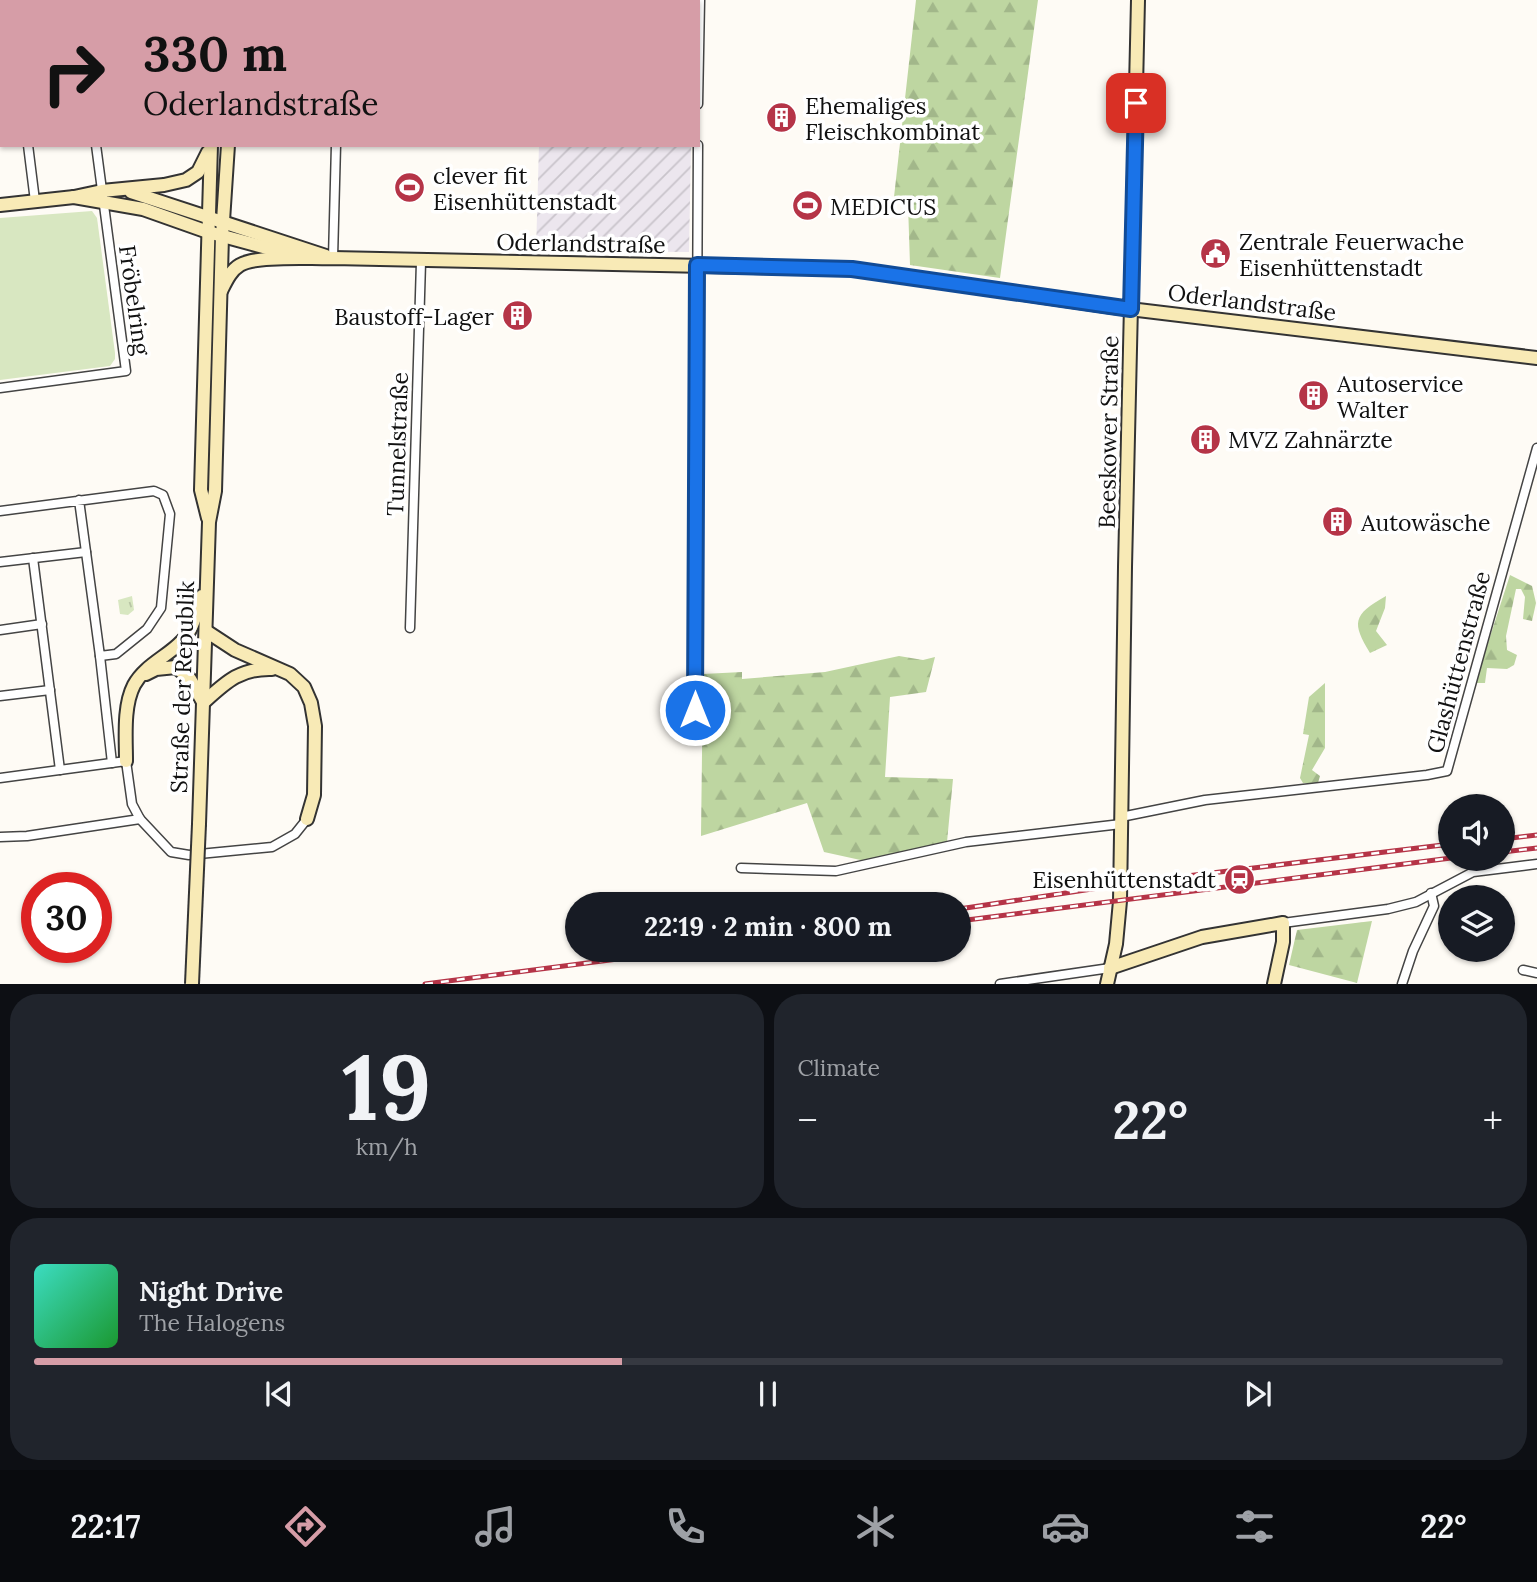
<!DOCTYPE html>
<meta charset="utf-8">
<style>
:root{--surface:#171b24;--page:#20242c;--text:#f1f3f6;--muted:#9ea1a6;--line:#363941;--accent:#d69da7}
body{margin:0;font-family:Lora,serif;background:var(--page);color:var(--text);height:100vh;display:flex;flex-direction:column;font-size:26px;white-space:nowrap}
*{box-sizing:border-box;margin:0}
p{font-size:23px;color:var(--muted)}
.icon{flex:none;width:38px;height:38px;fill:none;stroke:currentColor;stroke-width:2;stroke-linecap:round;stroke-linejoin:round}
.map{position:relative;height:984px;overflow:hidden}
.panel{display:flex;flex-direction:column;gap:10px;padding:10px;background:#0d0f14;flex:1}
.panel>*{flex:none}
.banner{position:absolute;left:0px;top:0px;width:700px;height:147px;box-shadow:0 2px 5px #0004;background:#d69da7;color:#111;overflow:hidden}
.tools{position:absolute;left:1438px;top:794px;display:grid;gap:14px}
.tools a{display:grid;place-items:center;width:77px;height:77px;border-radius:50%;background:var(--surface);box-shadow:0 2px 5px #0004;font-size:35px}
.speed{position:absolute;left:21px;top:872px;display:flex;gap:14px;font-size:35px;font-weight:700;text-align:center}
.speed>*{display:grid;place-content:center;width:91px;height:91px;border-radius:50%;background:var(--surface);box-shadow:0 2px 5px #0004;line-height:1}
.speed .limit{border:10px solid #d22;background:#fff;color:#111}
.pin{position:absolute;display:grid;place-items:center;width:60px;height:60px;color:#fff;margin:-30px;border-radius:14px;box-shadow:0 4px 10px #0006}
.me{position:absolute;width:77px;margin:-38px;rotate:0deg;stroke-linejoin:round;filter:drop-shadow(0 0 5px #0008)}
.turn{display:flex;align-items:center;gap:24px;height:147px;padding:0 28px;font-size:32px}
.turn .icon{width:91px;height:91px;stroke-width:2.5}
.turn b{display:block;font-size:49px;line-height:60px}
.big{font-size:52px;font-weight:700;line-height:1.1}
.panel .card{flex:1;display:flex;flex-direction:column;justify-content:center;gap:10px;min-width:0;padding:0 24px;border-radius:28px;background:var(--page)}
.panel .dial{align-items:center;gap:0}
.dial b{font-size:91px;line-height:1}
.song{display:flex;align-items:center;gap:21px}
.cover{width:84px;height:84px;border-radius:10px;background:linear-gradient(135deg,hsl(170 70% 55%),hsl(130 70% 35%))}
.played{height:7px;border-radius:4px;background:linear-gradient(90deg,var(--accent) 40%,var(--line) 40%)}
.keys{display:flex;justify-content:space-around;direction:ltr}
.heat{display:flex;justify-content:space-between;align-items:center;font-size:38px;direction:ltr}
.panel .tiles{flex:1;display:grid;gap:10px;grid-template-columns:1fr 1fr}
.card:last-child{grid-column:span 2}
.trip{position:absolute;left:565px;top:892px;width:406px;height:70px;border-radius:35px;background:var(--surface);box-shadow:0 2px 5px #0004;font-weight:700;line-height:70px;text-align:center}
.menu{display:flex;height:112px;justify-content:space-around;align-items:center;background:#090b0e;color:var(--muted)}
.menu .icon{width:49px;height:49px}
.menu .selected{color:var(--accent)}
.menu b{font-size:32px;color:var(--text)}
.map>svg:first-child{display:block}
.industrial{fill:url(#industrial-furrows)}
.grass{fill:#d8e7c1}
.forest{fill:url(#forest-firs)}
.park{fill:url(#park-tufts)}
.lines{fill:none;stroke-linecap:round;stroke-linejoin:round}
.street-casing{stroke:#444;stroke-width:11}
.secondary-casing{stroke:#333;stroke-width:16}
.street{stroke:#fff;stroke-width:8}
.secondary{stroke:#f8eab6;stroke-width:12}
.rail-casing{stroke:#b53447;stroke-width:5}
.rail{stroke:#fff;stroke-width:2.5;stroke-dasharray:8;stroke-linecap:butt}
.secondary-bridge-casing{stroke:#333;stroke-width:16;stroke-linecap:butt}
.secondary-bridge{stroke:#f8eab6;stroke-width:12}
.route-casing{stroke:#114b97;stroke-width:18}
.route{stroke:#1a73e8;stroke-width:12}
.labels{text-anchor:middle;dominant-baseline:central;stroke-width:7;stroke-linejoin:round;paint-order:stroke}
.poi-label{font-size:23px;fill:#111;stroke:#fff;text-anchor:start}
.street-label{font-size:23px;fill:#111;stroke:#fff}
</style>
<div class="map">
<svg width="1537" height="984" viewBox="0 0 1537 984">
<defs>
<pattern id="industrial-furrows" width="10" height="10" patternUnits="userSpaceOnUse" patternTransform="scale(1.75)"><rect width="10" height="10" fill="#ece6ee"/><path d="M-1 1l2-2M0 10L10 0M9 11l2-2" fill="none" stroke="#c9c4cb"/></pattern>
<pattern id="forest-firs" width="22" height="20" patternUnits="userSpaceOnUse" patternTransform="scale(1.75)"><rect width="22" height="20" fill="#bed6a1"/><path d="M5 1l3.5 6h-7zM16 11l3.5 6h-7z" fill="#a2b78a"/></pattern>
<pattern id="park-tufts" width="24" height="20" patternUnits="userSpaceOnUse" patternTransform="scale(1.75)"><rect width="24" height="20" fill="#d8e7c1"/><path d="M3 7l-1-3M5 7V3M7 7l1-3M15 17l-1-3M17 17v-4M19 17l1-3" fill="none" stroke="#b8c5a5"/></pattern>
</defs>
<rect width="100%" height="100%" fill="#fefbf5"/>
<!-- industrial -->
<g class="industrial">
<polygon points="542,0 693,0 542,2"/>
<polygon points="539,145 691,145 689,252 536,251"/>
</g>
<!-- grass -->
<polygon class="grass" points="92,211 97,218 115,353 115,359 110,366 0,380 0,218"/>
<!-- forest -->
<g class="forest">
<polygon points="916,0 1038,0 1000,278 910,265 908,204 894,197"/>
<polygon points="1510,575 1532,586 1536,603 1532,621 1523,619 1525,597 1521,589 1516,589 1506,636 1507,650 1517,655 1514,665 1507,669 1487,668 1485,683 1475,683"/>
<path d="M 1386,596 L 1385,608 L 1376,631 L 1387,645 L 1370,653 C 1352,623 1352,615 1386,596 Z"/>
<polygon points="899,656 923,660 935,657 926,692 890,697 885,777 953,779 947,842 865,861 824,852 807,803 701,836 703,674 742,672 742,679 825,672"/>
<polygon points="1325,683 1325,748 1312,770 1320,776 1318,783 1303,783 1300,778 1309,735 1303,734 1309,697"/>
<polygon points="1372,921 1357,983 1289,965 1297,930"/>
</g>
<!-- park -->
<polygon class="park" points="132,596 134,610 128,615 120,614 118,600"/>
<g class="lines">
<defs>
<g id="street">
<polyline points="76,0 76,2"/>
<polyline points="19,2 22,0"/>
<polyline points="341,2 341,0"/>
<polyline points="0,63 2,63"/>
<polyline points="698,104 700,0"/>
<polyline points="28,145 35,201"/>
<polyline points="333,258 336,145"/>
<polyline points="0,388 126,371 96,145"/>
<polyline points="0,511 154,491 163,495 170,514 161,608 147,629 116,654 100,656 79,500"/>
<polyline points="33,558 60,770"/>
<polyline points="0,562 86,552"/>
<polyline points="410,628 421,262"/>
<polyline points="0,630 42,624"/>
<polyline points="100,656 112,763"/>
<polyline points="0,696 50,690"/>
<polyline points="695,711 698,145"/>
<polyline points="0,778 126,761 132,804 140,819 171,852 189,855 272,847 295,834 307,819"/>
<polyline points="1121,817 1205,800 1427,775 1447,771 1537,448"/>
<polyline points="0,837 27,836 140,819"/>
<polyline points="741,868 836,871 966,842 1121,824"/>
<polyline points="1283,923 1388,909 1416,902 1473,872 1537,864"/>
<polyline points="1523,970 1537,973"/>
<polyline points="1000,984 1110,968"/>
<polyline points="1402,984 1413,951 1434,906 1431,893"/>
</g>
<g id="secondary">
<polyline points="218,2 218,0"/>
<polyline points="234,2 234,0"/>
<polyline points="131,192 326,256"/>
<polyline points="74,197 143,209 208,232 293,255"/>
<polyline points="0,205 74,197 102,191 164,185 186,180 198,172 208,152"/>
<path d="M 221,291 C 226,281 231,270 240,265 C 256,255 313,259 333,258 L 852,269 L 1113,307 L 1537,358"/>
<polyline points="208,518 201,490 211,145"/>
<polyline points="206,631 235,650 290,674 304,687 311,703 315,726 314,795 307,819"/>
<polyline points="146,674 156,669 176,667 190,679 203,702"/>
<path d="M 203,703 C 226,682 240,668 272,669"/>
<path d="M 126,761 C 126,738 123,706 134,685 C 145,665 167,657 182,641 C 193,630 197,610 202,596"/>
<polyline points="199,824 209,522 215,491 222,236 228,145"/>
<polyline points="1110,968 1202,937 1283,923 1283,942 1274,984"/>
<polyline points="1107,984 1116,944 1120,901 1125,567 1138,0"/>
</g>
</defs>
<!-- street casing -->
<use href="#street" class="street-casing"/>
<!-- secondary casing -->
<use href="#secondary" class="secondary-casing"/>
<!-- street -->
<use href="#street" class="street"/>
<!-- secondary -->
<use href="#secondary" class="secondary"/>
<defs>
<g id="rail">
<polyline points="1503,839 1537,835"/>
<polyline points="1503,852 1537,848"/>
<polyline points="959,909 1145,881 1451,844"/>
<polyline points="959,921 1451,858"/>
<polyline points="677,957 730,950"/>
<polyline points="425,984 687,950"/>
</g>
</defs>
<!-- rail casing -->
<use href="#rail" class="rail-casing"/>
<!-- rail -->
<use href="#rail" class="rail"/>
<defs>
<polyline id="secondary-bridge" points="192,984 199,824"/>
</defs>
<!-- secondary-bridge casing -->
<use href="#secondary-bridge" class="secondary-bridge-casing"/>
<!-- secondary-bridge -->
<use href="#secondary-bridge" class="secondary-bridge"/>
</g>
<g class="lines">
<defs>
<polyline id="route" points="695,710 697,265 852,269 1131,309 1136,103"/>
</defs>
<!-- route casing -->
<use href="#route" class="route-casing"/>
<!-- route -->
<use href="#route" class="route"/>
</g>
<!-- icons -->
<defs>
<symbol id="building-disc" viewBox="-11 -11 22 22"><circle r="9.5" fill="#b53447" stroke="#fff"/><path d="M-4-6H4V6H1V3H-1V6H-4ZM-2.5-4.3h1.7v1.8h-1.7ZM.8-4.3h1.7v1.8H.8ZM-2.5-1h1.7V.8h-1.7ZM.8-1h1.7V.8H.8Z" fill="#fff"/></symbol>
<symbol id="stadium-disc" viewBox="-11 -11 22 22"><circle r="9.5" fill="#b53447" stroke="#fff"/><path d="M0-5a6.5 5 0 1 0 0 10a6.5 5 0 1 0 0-10ZM-3.5-1.8h7v3.6h-7Z" fill="#fff"/></symbol>
<symbol id="civic-disc" viewBox="-11 -11 22 22"><circle r="9.5" fill="#b53447" stroke="#fff"/><path d="M-.6-6.5H3V-4.5H.6V-3L4-1V1h2V6H-6V1h2V-1L-.6-3ZM-1.2 2.5V6h2.4V2.5Z" fill="#fff"/></symbol>
<symbol id="station-disc" viewBox="-11 -11 22 22"><circle r="9.5" fill="#b53447" stroke="#fff"/><path d="M-3-6H3Q5-6 5-4V2Q5 4 3 4L4.5 6H3L1.5 4h-3L-3 6H-4.5L-3 4Q-5 4-5 2V-4Q-5-6-3-6ZM-3.5-4v3h7v-3ZM-3.5 1v1.5H-2V1ZM2 1v1.5H3.5V1Z" fill="#fff"/></symbol>
</defs>
<g fill-rule="evenodd">
<use href="#building-disc" x="764" y="100" width="35" height="35"/>
<use href="#stadium-disc" x="392" y="170" width="35" height="35"/>
<use href="#stadium-disc" x="790" y="188" width="35" height="35"/>
<use href="#civic-disc" x="1198" y="236" width="35" height="35"/>
<use href="#building-disc" x="500" y="298" width="35" height="35"/>
<use href="#building-disc" x="1296" y="378" width="35" height="35"/>
<use href="#building-disc" x="1188" y="422" width="35" height="35"/>
<use href="#building-disc" x="1320" y="504" width="35" height="35"/>
<use href="#station-disc" x="1222" y="862" width="35" height="35"/>
</g>
<g class="labels">
<!-- poi labels -->
<g class="poi-label">
<text x="805" y="105">Ehemaliges<tspan x="805" dy="26">Fleischkombinat</tspan></text>
<text x="433" y="175">clever fit<tspan x="433" dy="26">Eisenhüttenstadt</tspan></text>
<text x="830" y="206">MEDICUS</text>
<text x="1239" y="241">Zentrale Feuerwache<tspan x="1239" dy="26">Eisenhüttenstadt</tspan></text>
<text x="494" y="316" text-anchor="end">Baustoff-Lager</text>
<text x="1337" y="383">Autoservice<tspan x="1337" dy="26">Walter</tspan></text>
<text x="1228" y="439">MVZ Zahnärzte</text>
<text x="1361" y="522">Autowäsche</text>
<text x="1216" y="879" text-anchor="end">Eisenhüttenstadt</text>
</g>
<!-- street labels -->
<g class="street-label">
<text transform="translate(581 243) rotate(1)">Oderlandstraße</text>
<text transform="translate(135 300) rotate(82)">Fröbelring</text>
<text transform="translate(1252 302) rotate(7)">Oderlandstraße</text>
<text transform="translate(1108 432) rotate(-89)">Beeskower Straße</text>
<text transform="translate(397 444) rotate(-88)">Tunnelstraße</text>
<text transform="translate(1458 662) rotate(-75)">Glashüttenstraße</text>
<text transform="translate(182 687) rotate(-88)">Straße der Republik</text>
</g>
</g>
</svg>
<div class="tools">
<a><svg class="icon" aria-label="sound" viewBox="0 0 24 24"><path d="M4 9h4l5-4v14l-5-4H4zM17 9q2 3 0 6"/></svg></a>
<a><svg class="icon" aria-label="layers" viewBox="0 0 24 24"><path d="M12 4l9 5-9 5-9-5zM3 14l9 5 9-5"/></svg></a>
</div>
<div class="speed"><div class="limit">30</div></div>
<div class="pin" style="left:1136px;top:103px;background:#d93025"><svg class="icon" aria-label="arrive" viewBox="0 0 24 24"><path d="M6 21V4h12l-3 4 3 4H6"/></svg></div>
<svg class="me" style="left:695px;top:710px" viewBox="-20 -20 40 40"><circle r="17" fill="#1a73e8" stroke="#fff" stroke-width="3"/><path d="M0-11L8 9 0 5-8 9z" fill="#fff"/></svg>
<div class="trip">22:19 · 2 min · 800 m</div>
<div class="banner">
<div class="turn"><svg class="icon" aria-label="right" viewBox="0 0 24 24"><path d="M7 20v-9h11M14 6l5 5-5 5"/></svg><div><b>330 m</b>Oderlandstraße</div></div>
</div>
</div>
<section class="panel">
<div class="tiles">
<div class="card dial"><b>19</b><p>km/h</p></div>
<div class="card"><p>Climate</p>
<div class="heat"><a>−</a><b class="big">22°</b><a>+</a></div>
</div>
<div class="card">
<div class="song"><i class="cover"></i><div><b>Night Drive</b><p>The Halogens</p></div></div>
<div class="played"></div>
<div class="keys"><svg class="icon" aria-label="previous" viewBox="0 0 24 24"><path d="M18 5L8 12l10 7zM5 5v14"/></svg><svg class="icon" aria-label="pause" viewBox="0 0 24 24"><path d="M8 5v14M16 5v14"/></svg><svg class="icon" aria-label="next" viewBox="0 0 24 24"><path d="M6 5l10 7-10 7zM19 5v14"/></svg></div>
</div>
</div>
</section>
<nav class="menu">
<b>22:17</b>
<svg class="icon selected" aria-label="directions" viewBox="0 0 24 24"><path d="M12 3l9 9-9 9-9-9zM9 14v-3h6M13 9l2 2-2 2"/></svg>
<svg class="icon" aria-label="music" viewBox="0 0 24 24"><path d="M9 18V5l10-2v13"/><circle cx="6" cy="18" r="3"/><circle cx="16" cy="16" r="3"/></svg>
<svg class="icon" aria-label="phone" viewBox="0 0 24 24"><path d="M5 4h4l2 5-3 2q2 4 5 5l2-3 5 2v4C11 20 4 13 5 4z"/></svg>
<svg class="icon" aria-label="climate" viewBox="0 0 24 24"><path d="M12 3v18M4 7l16 10M4 17L20 7"/></svg>
<svg class="icon" aria-label="car" viewBox="0 0 24 24"><path d="M5 17H2v-5l4-1 3-4h7l3 4 3 1v5h-3M9 17h6M6 11h13"/><circle cx="7" cy="17" r="2"/><circle cx="17" cy="17" r="2"/></svg>
<svg class="icon" aria-label="filters" viewBox="0 0 24 24"><path d="M4 7h16M4 17h16"/><circle cx="9" cy="7" r="2"/><circle cx="15" cy="17" r="2"/></svg>
<b>22°</b>
</nav>
